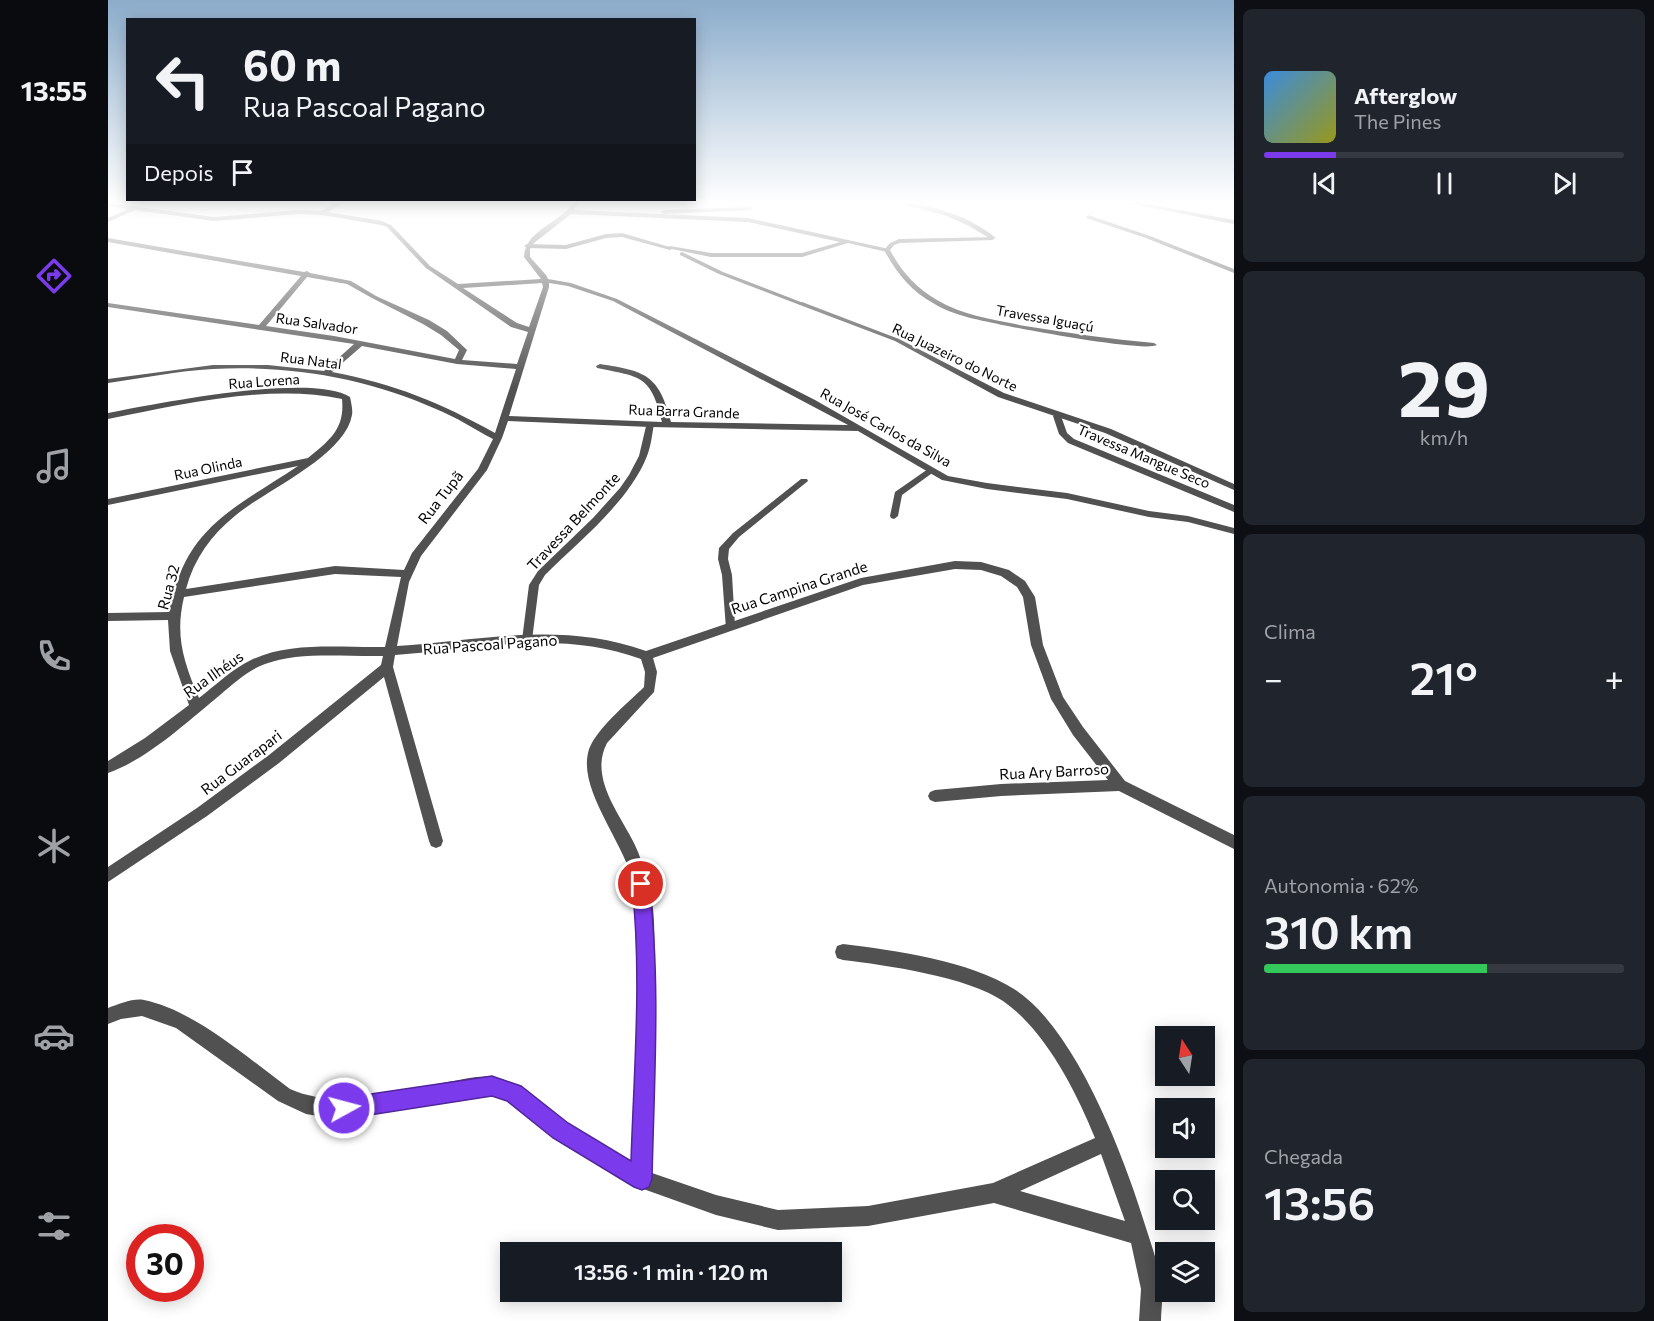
<!DOCTYPE html>
<html lang="pt">
<meta charset="utf-8">
<style>
:root{--surface:#171b24;--page:#20242c;--text:#f1f3f6;--muted:#9ea1a6;--line:#363941;--accent:#7c3aed}
body{margin:0;font-family:Commissioner,sans-serif;background:var(--page);color:var(--text);height:100vh;display:flex;flex-direction:column;font-size:22px;white-space:nowrap}
*{box-sizing:border-box;margin:0}
p{font-size:20px;color:var(--muted)}
.icon{flex:none;width:33px;height:33px;fill:none;stroke:currentColor;stroke-width:2;stroke-linecap:round;stroke-linejoin:round}
.map{position:relative;flex:1;overflow:hidden}
.side{display:flex;flex-direction:column;gap:9px;padding:9px;background:#0d0f14;width:420px}
.side>*{flex:none}
.top-card{position:absolute;left:18px;top:18px;width:570px;height:183px;border-radius:0px;box-shadow:0 3px 15px #0003;background:#171b24;color:var(--text);overflow:hidden}
.needle{width:39px;rotate:348deg}
.buttons{position:absolute;left:1047px;top:1026px;display:grid;gap:12px}
.buttons a{display:grid;place-items:center;width:60px;height:60px;border-radius:0px;background:var(--surface);box-shadow:0 3px 15px #0003;font-size:30px}
.speed{position:absolute;left:18px;top:1224px;display:flex;gap:12px;font-size:30px;font-weight:700;text-align:center}
.speed>*{display:grid;place-content:center;width:78px;height:78px;border-radius:50%;background:var(--surface);box-shadow:0 3px 15px #0003;line-height:1}
.speed .limit{border:9px solid #d22;background:#fff;color:#111}
.pin{position:absolute;display:grid;place-items:center;width:51px;height:51px;color:#fff;margin:-26px;border:3px solid #fff;border-radius:50%;box-shadow:0 2px 6px #0007}
.me{position:absolute;width:66px;margin:-33px;rotate:83deg;stroke-linejoin:round;filter:drop-shadow(0 0 4px #0008)}
.turn{display:flex;align-items:center;gap:21px;height:126px;padding:0 18px;font-size:27px}
.turn .icon{width:78px;height:78px;stroke-width:2.5}
.turn b{display:block;font-size:42px;line-height:51px}
.then{display:flex;align-items:center;height:57px;padding:0 18px;background:#0003;gap:12px;font-size:22px}
.big{font-size:45px;font-weight:600;line-height:1.1}
.side .tile{flex:1;display:flex;flex-direction:column;justify-content:center;gap:9px;min-width:0;padding:0 21px;border-radius:9px;background:var(--page)}
.side .dial{align-items:center;gap:0}
.dial b{font-size:78px;line-height:1}
.song{display:flex;align-items:center;gap:18px}
.cover{width:72px;height:72px;border-radius:9px;background:linear-gradient(135deg,hsl(210 70% 55%),hsl(60 70% 35%))}
.played{height:6px;border-radius:3px;background:linear-gradient(90deg,var(--accent) 20%,var(--line) 20%)}
.keys{display:flex;justify-content:space-around;direction:ltr}
.heat{display:flex;justify-content:space-between;align-items:center;font-size:33px;direction:ltr}
.charge{height:9px;border-radius:4px;background:linear-gradient(90deg,#34c759 62%,var(--line) 0)}
.trip{position:absolute;left:392px;top:1242px;width:342px;height:60px;border-radius:0px;background:var(--surface);box-shadow:0 3px 15px #0003;font-weight:600;line-height:60px;text-align:center}
main{display:flex;flex:1;min-height:0}
.tabs{display:flex;flex-direction:column;width:108px;justify-content:space-around;align-items:center;background:#090b0e;color:var(--muted)}
.tabs .icon{width:42px;height:42px}
.tabs .on{color:var(--accent)}
.tabs b{font-size:27px;color:var(--text)}
.map>svg:first-child{display:block}
.lines{fill:none;stroke-linecap:round;stroke-linejoin:round}
.service{fill:#515151;fill-rule:evenodd}
.minor{fill:#515151;fill-rule:evenodd}
.route{fill:#7c3aed;stroke:#51269a;stroke-width:1.5}
.labels{text-anchor:middle;dominant-baseline:central;stroke-width:4.5;stroke-linejoin:round;paint-order:stroke}
.far-street-label{font-size:14px;fill:#000;stroke:#fff}
.street-label{font-size:15px;fill:#000;stroke:#fff}
</style>
<main>
<nav class="tabs">
<b>13:55</b>
<svg class="icon on" aria-label="directions" viewBox="0 0 24 24"><path d="M12 3l9 9-9 9-9-9zM9 14v-3h6M13 9l2 2-2 2"/></svg>
<svg class="icon" aria-label="music" viewBox="0 0 24 24"><path d="M9 18V5l10-2v13"/><circle cx="6" cy="18" r="3"/><circle cx="16" cy="16" r="3"/></svg>
<svg class="icon" aria-label="phone" viewBox="0 0 24 24"><path d="M5 4h4l2 5-3 2q2 4 5 5l2-3 5 2v4C11 20 4 13 5 4z"/></svg>
<svg class="icon" aria-label="climate" viewBox="0 0 24 24"><path d="M12 3v18M4 7l16 10M4 17L20 7"/></svg>
<svg class="icon" aria-label="car" viewBox="0 0 24 24"><path d="M5 17H2v-5l4-1 3-4h7l3 4 3 1v5h-3M9 17h6M6 11h13"/><circle cx="7" cy="17" r="2"/><circle cx="17" cy="17" r="2"/></svg>
<svg class="icon" aria-label="filters" viewBox="0 0 24 24"><path d="M4 7h16M4 17h16"/><circle cx="9" cy="7" r="2"/><circle cx="15" cy="17" r="2"/></svg>
</nav>
<div class="map">
<svg width="1126" height="1321" viewBox="0 0 1126 1321">
<rect width="100%" height="100%" fill="#fff"/>
<g class="lines">
<!-- service -->
<g class="service">
<polygon points="642,207 644,210 555,214 552,212 555,210"/>
<polygon points="514,233 565,248 562,250 514,237 498,238 458,249 419,248 416,246 419,244 458,245 498,234"/>
<path d="M 887,237 L 885,240 L 792,243 L 786,245 L 782,250 C 793,271 808,288 829,300 C 855,316 888,320 917,326 C 960,333 1003,339 1046,343 L 1049,345 C 1034,353 884,324 859,317 C 848,314 836,310 825,303 C 803,291 788,272 776,250 L 782,243 L 791,239 Z"/>
<polygon points="694,302 791,339 896,393 1003,429 1126,484 1126,490 997,433 890,397 787,341 692,305 691,304"/>
<path d="M 539,422 L 546,424 C 544,435 543,446 539,456 C 521,502 471,541 437,575 L 431,585 L 424,640 L 423,643 L 415,643 L 414,640 L 421,585 L 430,571 L 485,518 L 512,488 L 521,475 L 531,456 Z"/>
<polygon points="820,469 826,469 827,471 794,495 790,516 786,519 783,518 782,516 787,492"/>
<polygon points="693,479 699,479 700,481 631,537 621,549 620,559 624,575 627,626 626,629 618,629 614,575 610,559 611,548 625,533"/>
</g>
<!-- minor -->
<g class="minor">
<path d="M 0,203 L 106,217 L 191,210 L 213,211 L 226,203 L 234,203 L 220,212 L 274,221 L 283,225 L 322,266 L 350,284 L 433,279 L 416,257 C 417,230 451,224 465,203 L 471,203 L 466,210 L 640,218 L 781,249 L 781,251 L 779,252 L 740,243 L 694,257 L 603,257 L 559,248 L 562,246 L 603,253 L 694,253 L 732,242 L 640,222 L 463,214 L 426,243 L 422,249 L 422,257 L 438,275 L 440,279 L 463,283 L 509,299 L 707,400 L 840,476 L 879,483 L 959,493 L 1041,511 L 1080,516 L 1126,528 L 1126,534 L 1080,522 L 1041,517 L 959,499 L 879,489 L 834,480 L 750,431 L 542,427 L 400,421 L 394,438 L 379,470 L 313,556 L 301,582 L 289,646 C 375,640 454,621 538,651 L 753,578 L 847,561 L 873,562 L 901,570 L 917,581 L 927,597 L 935,645 L 955,697 L 975,727 L 1017,781 L 1126,835 L 1126,849 L 1011,791 L 893,796 L 827,802 L 822,800 L 820,796 L 822,792 L 827,790 L 893,784 L 1000,780 L 965,735 L 943,699 L 923,645 L 915,597 L 909,587 L 893,576 L 873,570 L 847,569 L 755,585 L 545,658 L 549,672 L 546,692 L 499,743 C 481,777 511,813 526,843 C 532,855 536,869 540,882 C 549,913 546,949 546,982 C 547,1045 546,1109 544,1173 L 608,1195 L 670,1210 L 760,1206 L 885,1183 L 987,1138 C 968,1091 937,1030 895,1001 C 860,977 778,965 735,960 L 729,958 L 727,952 L 729,946 L 735,944 C 786,950 862,961 906,989 C 968,1028 1017,1159 1038,1228 C 1044,1247 1052,1269 1054,1289 C 1055,1300 1053,1311 1053,1321 L 1031,1321 L 1033,1289 L 1023,1243 L 886,1203 L 760,1226 L 670,1230 L 608,1215 L 527,1186 L 445,1137 L 400,1100 L 384,1095 L 357,1097 L 251,1116 L 222,1118 L 198,1114 L 170,1101 L 68,1028 L 34,1016 L 13,1019 L 0,1024 L 0,1008 C 11,1004 25,998 36,1000 C 86,1010 141,1059 182,1089 C 232,1111 289,1091 340,1082 C 353,1080 371,1075 385,1077 C 415,1082 435,1107 458,1123 C 479,1138 503,1150 525,1163 C 528,1104 529,1044 530,985 C 530,952 532,918 526,885 C 517,844 471,792 480,753 C 485,731 520,703 536,687 L 537,672 L 533,659 C 453,629 370,649 287,655 L 285,667 L 335,841 L 333,846 L 328,848 L 323,846 L 321,841 L 276,677 L 171,763 L 99,816 L 0,882 L 0,867 L 89,808 L 161,755 L 273,665 L 275,656 C 239,657 191,651 157,664 C 140,670 126,683 112,695 C 80,721 40,759 0,773 L 0,761 L 37,738 L 81,705 L 62,651 L 60,620 L 0,621 L 0,613 L 61,612 C 77,527 124,510 190,466 L 0,505 L 0,499 L 200,458 C 222,440 237,429 234,399 C 162,383 71,405 0,419 L 0,413 C 47,404 205,372 242,397 C 243,402 245,410 244,415 C 237,456 158,490 128,515 C 103,535 86,559 78,589 L 227,566 L 296,570 L 304,553 L 370,469 L 385,439 C 366,429 348,417 328,409 C 259,378 181,365 105,369 C 69,371 35,378 0,383 L 0,379 L 105,365 L 160,365 L 216,371 L 246,344 L 0,307 L 0,303 L 151,325 L 193,276 L 0,242 L 0,238 L 196,272 L 199,271 L 202,273 L 243,281 L 268,296 L 321,320 L 339,331 L 359,350 L 354,360 L 409,364 L 420,332 L 403,327 L 318,268 L 279,227 L 273,225 L 214,215 L 191,214 L 106,221 L 27,210 L 0,222 L 0,218 L 20,209 L 0,206 ZM 199,277 L 239,284 L 264,298 L 315,324 L 333,335 L 351,350 L 347,359 L 226,336 L 158,326 ZM 434,283 L 435,287 L 421,327 L 409,323 L 355,288 ZM 441,283 L 460,286 L 505,301 L 740,425 L 563,422 C 551,375 538,371 492,364 L 488,366 L 489,368 C 533,377 543,375 554,422 L 401,416 L 441,287 ZM 254,346 L 349,364 L 408,369 L 387,433 C 331,402 287,384 224,372 ZM 227,574 L 293,577 L 277,647 C 234,648 183,641 143,660 C 124,669 108,685 91,698 C 75,661 67,635 76,597 ZM 993,1154 L 1017,1221 L 912,1191 Z"/>
<path d="M 790,203 C 823,203 863,217 888,238 L 883,239 L 861,226 L 839,216 Z"/>
<polygon points="1019,203 1034,203 1126,220 1126,224"/>
<polygon points="980,215 1042,236 1126,269 1126,273 1038,238 978,218"/>
<polygon points="574,252 615,272 698,304 692,305 611,274 572,255 572,253"/>
<polygon points="949,413 953,416 959,433 966,439 1126,505 1126,512 960,443 951,434 945,416"/>
</g>
</g>
<!-- sky -->
<linearGradient id="sky" x2="0" y2="1"><stop stop-color="#8baccb"/><stop offset="0.52" stop-color="#fff"/><stop offset="1" stop-color="#fff" stop-opacity="0"/></linearGradient>
<rect width="1126" height="388" fill="url(#sky)"/>
<!-- route -->
<path class="route" d="M 533,876 L 539,878 L 541,884 C 553,982 546,1081 544,1179 L 541,1187 L 534,1190 L 526,1187 L 445,1138 L 399,1101 L 384,1096 L 236,1119 L 229,1116 L 226,1108 L 229,1101 L 236,1098 L 384,1076 L 413,1086 L 460,1123 L 523,1161 C 526,1069 534,976 524,884 L 527,878 Z"/>
<g class="labels">
<!-- far-street labels -->
<g class="far-street-label">
<text transform="translate(937 318) rotate(10)">Travessa Iguaçú</text>
<text transform="translate(209 323) rotate(8)">Rua Salvador</text>
<text transform="translate(847 357) rotate(26)">Rua Juazeiro do Norte</text>
<text transform="translate(203 360) rotate(7)">Rua Natal</text>
<text transform="translate(156 381) rotate(-4)">Rua Lorena</text>
<text transform="translate(576 411) rotate(2)">Rua Barra Grande</text>
<text transform="translate(778 427) rotate(29)">Rua José Carlos da Silva</text>
<text transform="translate(1036 456) rotate(23)">Travessa Mangue Seco</text>
<text transform="translate(100 468) rotate(-12)">Rua Olinda</text>
</g>
<!-- street labels -->
<g class="street-label">
<text transform="translate(332 497) rotate(-52)">Rua Tupã</text>
<text transform="translate(465 521) rotate(-47)">Travessa Belmonte</text>
<text transform="translate(60 587) rotate(-75)">Rua 32</text>
<text transform="translate(691 587) rotate(-18)">Rua Campina Grande</text>
<text transform="translate(382 644) rotate(-4)">Rua Pascoal Pagano</text>
<text transform="translate(105 674) rotate(-35)">Rua Ilhéus</text>
<text transform="translate(133 762) rotate(-37)">Rua Guarapari</text>
<text transform="translate(946 771) rotate(-3)">Rua Ary Barroso</text>
</g>
</g>
</svg>
<div class="buttons">
<a><svg class="needle" viewBox="-14 -14 28 28"><path d="M0-13l5 13h-10z" fill="#e53935"/><path d="M0 13l5-13h-10z" fill="#9ea1a6"/></svg></a>
<a><svg class="icon" aria-label="sound" viewBox="0 0 24 24"><path d="M4 9h4l5-4v14l-5-4H4zM17 9q2 3 0 6"/></svg></a>
<a><svg class="icon" aria-label="search" viewBox="0 0 24 24"><circle cx="10" cy="10" r="6"/><path d="M15 15l6 6"/></svg></a>
<a><svg class="icon" aria-label="layers" viewBox="0 0 24 24"><path d="M12 4l9 5-9 5-9-5zM3 14l9 5 9-5"/></svg></a>
</div>
<div class="speed"><div class="limit">30</div></div>
<div class="pin" style="left:533px;top:884px;background:#d93025"><svg class="icon" aria-label="arrive" viewBox="0 0 24 24"><path d="M6 21V4h12l-3 4 3 4H6"/></svg></div>
<svg class="me" style="left:236px;top:1108px" viewBox="-20 -20 40 40"><circle r="17" fill="#7c3aed" stroke="#fff" stroke-width="3"/><path d="M0-11L8 9 0 5-8 9z" fill="#fff"/></svg>
<div class="trip">13:56 · 1 min · 120 m</div>
<div class="top-card">
<div class="turn"><svg class="icon" aria-label="left" viewBox="0 0 24 24"><path d="M17 20v-9H6M10 6l-5 5 5 5"/></svg><div><b>60 m</b>Rua Pascoal Pagano</div></div>
<div class="then">Depois<svg class="icon" aria-label="arrive" viewBox="0 0 24 24"><path d="M6 21V4h12l-3 4 3 4H6"/></svg></div>
</div>
</div>
<section class="side">
<div class="tile">
<div class="song"><i class="cover"></i><div><b>Afterglow</b><p>The Pines</p></div></div>
<div class="played"></div>
<div class="keys"><svg class="icon" aria-label="previous" viewBox="0 0 24 24"><path d="M18 5L8 12l10 7zM5 5v14"/></svg><svg class="icon" aria-label="pause" viewBox="0 0 24 24"><path d="M8 5v14M16 5v14"/></svg><svg class="icon" aria-label="next" viewBox="0 0 24 24"><path d="M6 5l10 7-10 7zM19 5v14"/></svg></div>
</div>
<div class="tile dial"><b>29</b><p>km/h</p></div>
<div class="tile"><p>Clima</p>
<div class="heat"><a>−</a><b class="big">21°</b><a>+</a></div>
</div>
<div class="tile"><p>Autonomia · 62%</p><b class="big">310 km</b><div class="charge"></div></div>
<div class="tile"><p>Chegada</p><b class="big">13:56</b></div>
</section>
</main>
